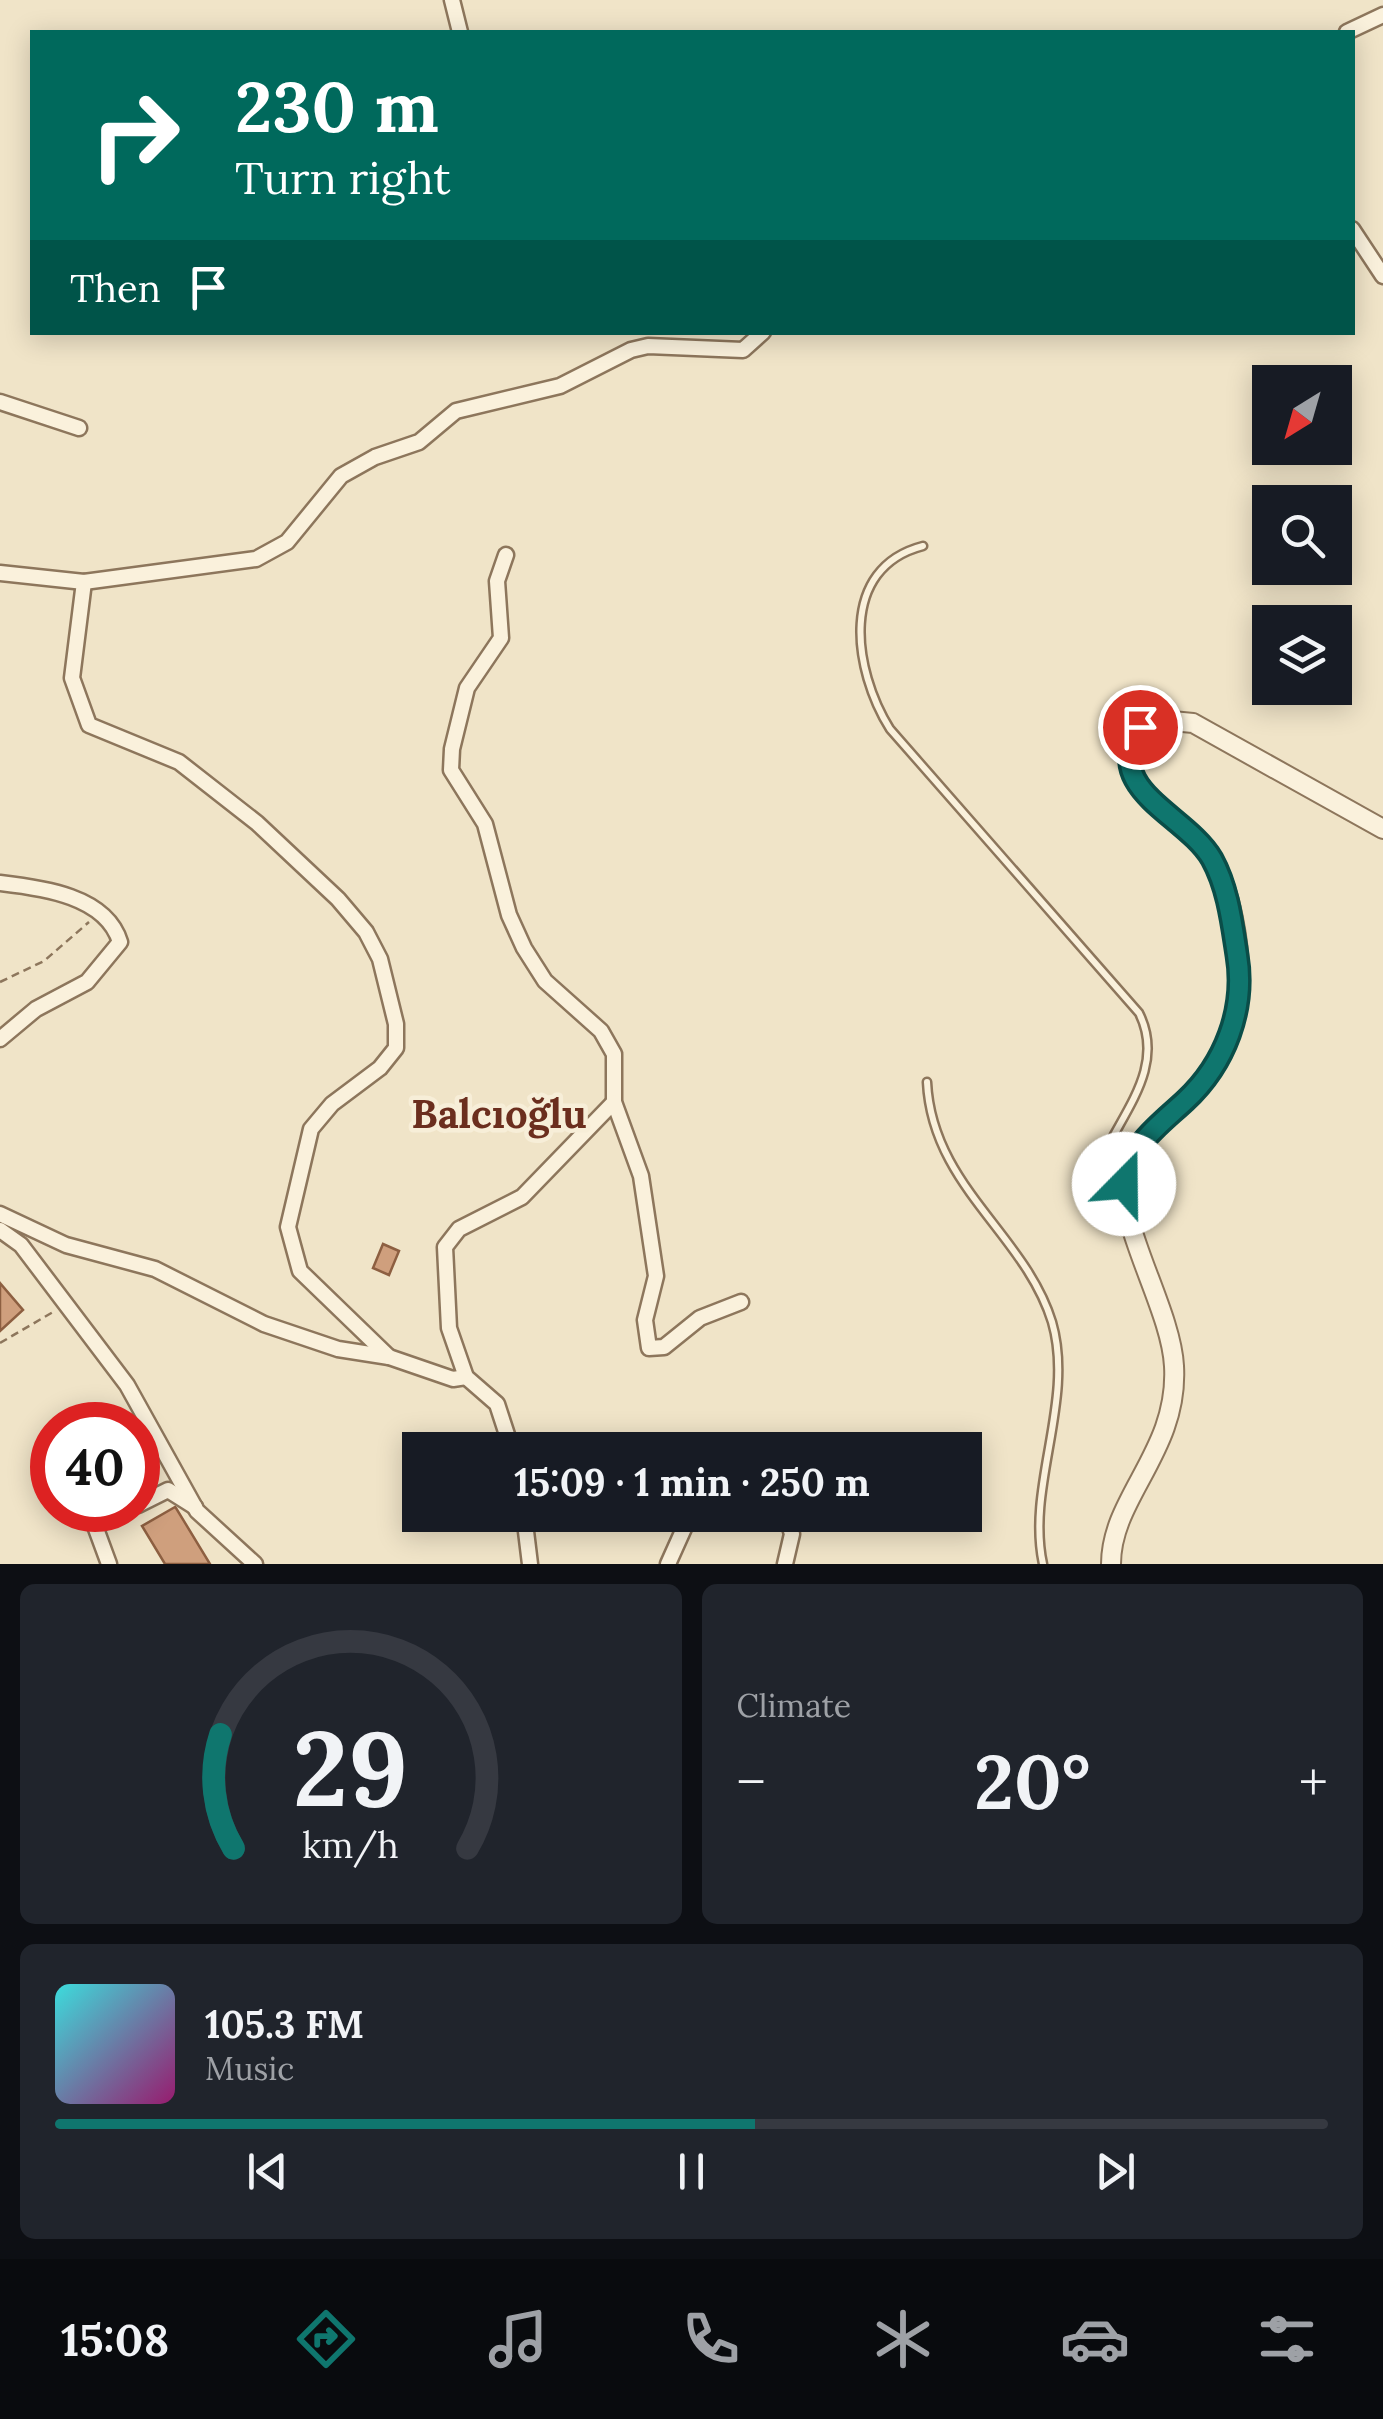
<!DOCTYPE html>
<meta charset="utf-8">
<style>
:root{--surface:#171b24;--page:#20242c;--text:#f1f3f6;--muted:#9ea1a6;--line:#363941;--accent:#0f766e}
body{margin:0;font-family:Lora,serif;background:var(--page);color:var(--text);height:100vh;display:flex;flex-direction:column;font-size:38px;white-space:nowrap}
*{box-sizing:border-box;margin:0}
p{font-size:32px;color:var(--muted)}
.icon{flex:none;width:55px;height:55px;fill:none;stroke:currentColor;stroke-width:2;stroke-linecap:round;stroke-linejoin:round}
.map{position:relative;height:1564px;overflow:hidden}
.drawer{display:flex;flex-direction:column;gap:20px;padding:20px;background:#0d0f14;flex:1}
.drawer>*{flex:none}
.top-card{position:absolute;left:30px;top:30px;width:1325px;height:305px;border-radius:0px;box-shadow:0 5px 25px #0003;background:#00695c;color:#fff;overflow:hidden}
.needle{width:65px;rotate:217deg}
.fabs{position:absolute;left:1252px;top:365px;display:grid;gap:20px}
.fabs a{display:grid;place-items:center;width:100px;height:100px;border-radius:0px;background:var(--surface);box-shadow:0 5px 25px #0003;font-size:50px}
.speed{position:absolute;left:30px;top:1402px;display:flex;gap:20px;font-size:50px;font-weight:700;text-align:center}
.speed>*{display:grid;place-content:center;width:130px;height:130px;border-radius:50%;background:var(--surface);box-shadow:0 5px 25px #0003;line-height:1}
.speed .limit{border:15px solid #d22;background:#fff;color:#111}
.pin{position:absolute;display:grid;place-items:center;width:85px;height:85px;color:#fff;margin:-42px;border:5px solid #fff;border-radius:50%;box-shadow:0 2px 10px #0007}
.me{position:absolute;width:110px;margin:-55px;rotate:22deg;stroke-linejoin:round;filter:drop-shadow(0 0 8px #0008)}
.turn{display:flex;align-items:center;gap:35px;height:210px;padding:0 40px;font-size:45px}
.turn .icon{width:130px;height:130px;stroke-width:2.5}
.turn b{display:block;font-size:70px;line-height:85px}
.then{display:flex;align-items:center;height:95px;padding:0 40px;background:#0003;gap:20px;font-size:38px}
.big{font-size:75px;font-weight:700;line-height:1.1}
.drawer .widget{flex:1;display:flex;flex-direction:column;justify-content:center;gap:15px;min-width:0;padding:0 35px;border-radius:15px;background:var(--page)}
.drawer .dial{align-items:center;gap:0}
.dial svg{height:260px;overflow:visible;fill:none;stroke:var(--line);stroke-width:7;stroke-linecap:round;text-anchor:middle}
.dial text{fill:var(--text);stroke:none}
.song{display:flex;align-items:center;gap:30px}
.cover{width:120px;height:120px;border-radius:15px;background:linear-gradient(135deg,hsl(180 70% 55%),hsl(320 70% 35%))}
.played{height:10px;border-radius:5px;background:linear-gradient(90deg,var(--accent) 55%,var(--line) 55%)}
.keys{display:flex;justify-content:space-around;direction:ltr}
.heat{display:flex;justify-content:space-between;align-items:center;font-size:55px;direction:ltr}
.drawer .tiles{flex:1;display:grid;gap:20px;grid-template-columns:1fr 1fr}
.widget:last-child{grid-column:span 2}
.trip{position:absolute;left:402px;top:1432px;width:580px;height:100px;border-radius:0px;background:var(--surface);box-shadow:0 5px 25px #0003;font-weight:700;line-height:100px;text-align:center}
.menu{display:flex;height:160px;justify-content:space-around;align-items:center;background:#090b0e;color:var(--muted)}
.menu .icon{width:70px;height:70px}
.menu .active{color:var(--accent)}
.menu b{font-size:45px;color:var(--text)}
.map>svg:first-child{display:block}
.building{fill:#cf9f7d;stroke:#8d5f41;stroke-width:2.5}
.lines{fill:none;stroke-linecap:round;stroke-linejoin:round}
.service-casing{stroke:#8d765c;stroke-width:11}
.minor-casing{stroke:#8d765c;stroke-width:19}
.tertiary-casing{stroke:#8d765c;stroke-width:22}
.path{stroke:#8d765c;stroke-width:2.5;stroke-dasharray:8 5;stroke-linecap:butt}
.service{stroke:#faf1dc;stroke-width:6}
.minor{stroke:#faf1dc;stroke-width:14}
.tertiary{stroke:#faf1dc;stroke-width:18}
.route-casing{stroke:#0a4d48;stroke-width:25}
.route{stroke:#0f766e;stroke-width:18}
.labels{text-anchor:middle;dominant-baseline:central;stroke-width:9;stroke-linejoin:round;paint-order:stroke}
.district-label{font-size:40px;font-weight:bold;fill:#6b2e1e;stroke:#f7eed8}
</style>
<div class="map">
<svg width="1383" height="1564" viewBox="0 0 1383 1564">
<rect width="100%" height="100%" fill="#f0e4c8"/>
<!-- building -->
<g class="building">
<polygon points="383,1244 399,1251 389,1275 373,1268"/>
<polygon points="0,1283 23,1310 0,1331"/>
<polygon points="175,1507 176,1508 210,1564 165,1564 142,1526"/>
</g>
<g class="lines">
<defs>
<g id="service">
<path d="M 923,546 C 838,568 853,670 890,729 L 1139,1013 C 1165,1065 1126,1108 1104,1154 L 1110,1167 L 1125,1169"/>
<path d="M 927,1082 C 932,1186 1025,1234 1052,1322 C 1075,1401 1026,1486 1043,1564"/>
</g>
<g id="minor">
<polyline points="452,0 460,32"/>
<polyline points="1347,32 1383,15"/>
<polyline points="1352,229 1383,276"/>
<polyline points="0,402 79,428"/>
<polyline points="506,555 497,581 501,638 467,688 452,749 451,770 485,824 509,915 524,948 545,981 601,1031 614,1054 614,1102 641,1176 656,1276 645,1320 649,1348 664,1347 700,1318 741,1302"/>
<polyline points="0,573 84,582 256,559 287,542 341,476 375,457 419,442 456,411 560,386 631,350 648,346 743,350 763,332"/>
<polyline points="84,582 72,678 89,725 179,762 257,823 338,899 366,932 380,959 396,1024 396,1048 380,1068 332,1104 311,1129 288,1227 300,1271 389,1357"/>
<path d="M 0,883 C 43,888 106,896 120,942 L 87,982 L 36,1009 L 0,1039"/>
<polyline points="0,1214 66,1245 155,1269 264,1324 338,1349 389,1357 453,1379 466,1377"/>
<polyline points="0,1230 21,1245 127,1385 197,1511 255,1564"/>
<polyline points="512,1450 497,1404 466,1377 449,1328 445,1247 459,1229 522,1197 614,1102"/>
<polyline points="719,1450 733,1445 740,1450"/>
<polyline points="138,1505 168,1490 195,1507"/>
<polyline points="524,1515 530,1564"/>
<polyline points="109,1564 95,1526 128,1510"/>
<polyline points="668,1564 690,1515"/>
<polyline points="785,1564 792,1534 786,1515"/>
</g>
<path id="tertiary" d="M 1111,1564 C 1111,1497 1179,1451 1174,1366 C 1171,1307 1113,1219 1126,1170 C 1135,1139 1162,1122 1184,1102 C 1218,1071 1239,1028 1239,982 C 1240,944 1231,890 1211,857 C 1184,814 1100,789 1140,727 L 1172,721 L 1193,723 L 1383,829"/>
</defs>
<!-- service casing -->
<use href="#service" class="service-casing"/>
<!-- minor casing -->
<use href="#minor" class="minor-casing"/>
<!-- tertiary casing -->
<use href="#tertiary" class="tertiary-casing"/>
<!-- path -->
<g class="path">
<polyline points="0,982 44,961 89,922"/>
<polyline points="0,1343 53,1312"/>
</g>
<!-- service -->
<use href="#service" class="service"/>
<!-- minor -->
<use href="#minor" class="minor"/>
<!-- tertiary -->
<use href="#tertiary" class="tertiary"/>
</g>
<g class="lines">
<defs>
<path id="route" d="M 1124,1184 C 1131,1144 1157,1127 1185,1101 C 1225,1064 1246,1009 1237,955 C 1232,923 1228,888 1212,859 C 1186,814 1100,790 1140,727"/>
</defs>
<!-- route casing -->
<use href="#route" class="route-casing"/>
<!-- route -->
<use href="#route" class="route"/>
</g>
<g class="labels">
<!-- district labels -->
<g class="district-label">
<text x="499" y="1113">Balcıoğlu</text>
</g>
</g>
</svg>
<div class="fabs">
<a><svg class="needle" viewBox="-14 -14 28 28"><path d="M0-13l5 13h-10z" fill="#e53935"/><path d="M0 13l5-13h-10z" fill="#9ea1a6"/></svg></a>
<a><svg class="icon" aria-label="search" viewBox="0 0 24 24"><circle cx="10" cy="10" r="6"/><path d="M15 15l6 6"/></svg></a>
<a><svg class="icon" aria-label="layers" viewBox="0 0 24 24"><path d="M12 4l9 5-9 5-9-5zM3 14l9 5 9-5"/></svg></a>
</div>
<div class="speed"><div class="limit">40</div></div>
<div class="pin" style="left:1140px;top:727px;background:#d93025"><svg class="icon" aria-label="arrive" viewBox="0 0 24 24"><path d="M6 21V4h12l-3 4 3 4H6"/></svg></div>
<svg class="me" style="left:1124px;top:1184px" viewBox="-20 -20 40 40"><circle r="19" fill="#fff"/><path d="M0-13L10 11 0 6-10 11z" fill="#0f766e"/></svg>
<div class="trip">15:09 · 1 min · 250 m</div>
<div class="top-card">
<div class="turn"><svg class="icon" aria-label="right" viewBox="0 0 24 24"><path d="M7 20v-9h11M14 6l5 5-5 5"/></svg><div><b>230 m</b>Turn right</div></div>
<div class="then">Then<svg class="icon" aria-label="arrive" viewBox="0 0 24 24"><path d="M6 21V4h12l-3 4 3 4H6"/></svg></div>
</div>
</div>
<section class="drawer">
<div class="tiles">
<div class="widget dial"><svg viewBox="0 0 100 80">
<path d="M14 69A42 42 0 1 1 86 69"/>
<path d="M14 69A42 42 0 0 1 10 34" stroke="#0f766e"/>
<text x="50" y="56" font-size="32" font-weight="700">29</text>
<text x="50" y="72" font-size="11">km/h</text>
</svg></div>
<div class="widget"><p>Climate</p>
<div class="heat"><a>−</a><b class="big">20°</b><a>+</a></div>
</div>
<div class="widget">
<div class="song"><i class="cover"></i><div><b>105.3 FM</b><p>Music</p></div></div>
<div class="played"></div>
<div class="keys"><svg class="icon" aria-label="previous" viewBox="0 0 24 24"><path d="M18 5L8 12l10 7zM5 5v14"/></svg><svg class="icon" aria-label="pause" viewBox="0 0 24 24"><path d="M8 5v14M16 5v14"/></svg><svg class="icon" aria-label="next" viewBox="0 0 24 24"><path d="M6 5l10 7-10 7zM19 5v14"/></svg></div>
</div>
</div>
</section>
<nav class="menu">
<b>15:08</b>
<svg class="icon active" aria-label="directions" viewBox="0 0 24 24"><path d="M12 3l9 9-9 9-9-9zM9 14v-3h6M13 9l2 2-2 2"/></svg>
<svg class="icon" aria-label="music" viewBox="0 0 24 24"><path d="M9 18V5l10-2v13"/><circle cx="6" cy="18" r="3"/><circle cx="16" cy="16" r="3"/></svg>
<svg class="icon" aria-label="phone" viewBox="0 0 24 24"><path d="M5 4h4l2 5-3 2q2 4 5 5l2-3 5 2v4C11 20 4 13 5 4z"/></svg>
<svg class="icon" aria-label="climate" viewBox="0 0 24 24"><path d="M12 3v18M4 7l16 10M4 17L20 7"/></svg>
<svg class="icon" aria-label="car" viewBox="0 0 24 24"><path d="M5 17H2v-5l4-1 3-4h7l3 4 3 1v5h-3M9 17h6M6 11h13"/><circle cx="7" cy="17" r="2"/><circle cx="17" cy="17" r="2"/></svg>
<svg class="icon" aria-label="filters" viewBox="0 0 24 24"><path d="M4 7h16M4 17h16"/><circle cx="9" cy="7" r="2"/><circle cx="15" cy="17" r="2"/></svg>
</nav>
